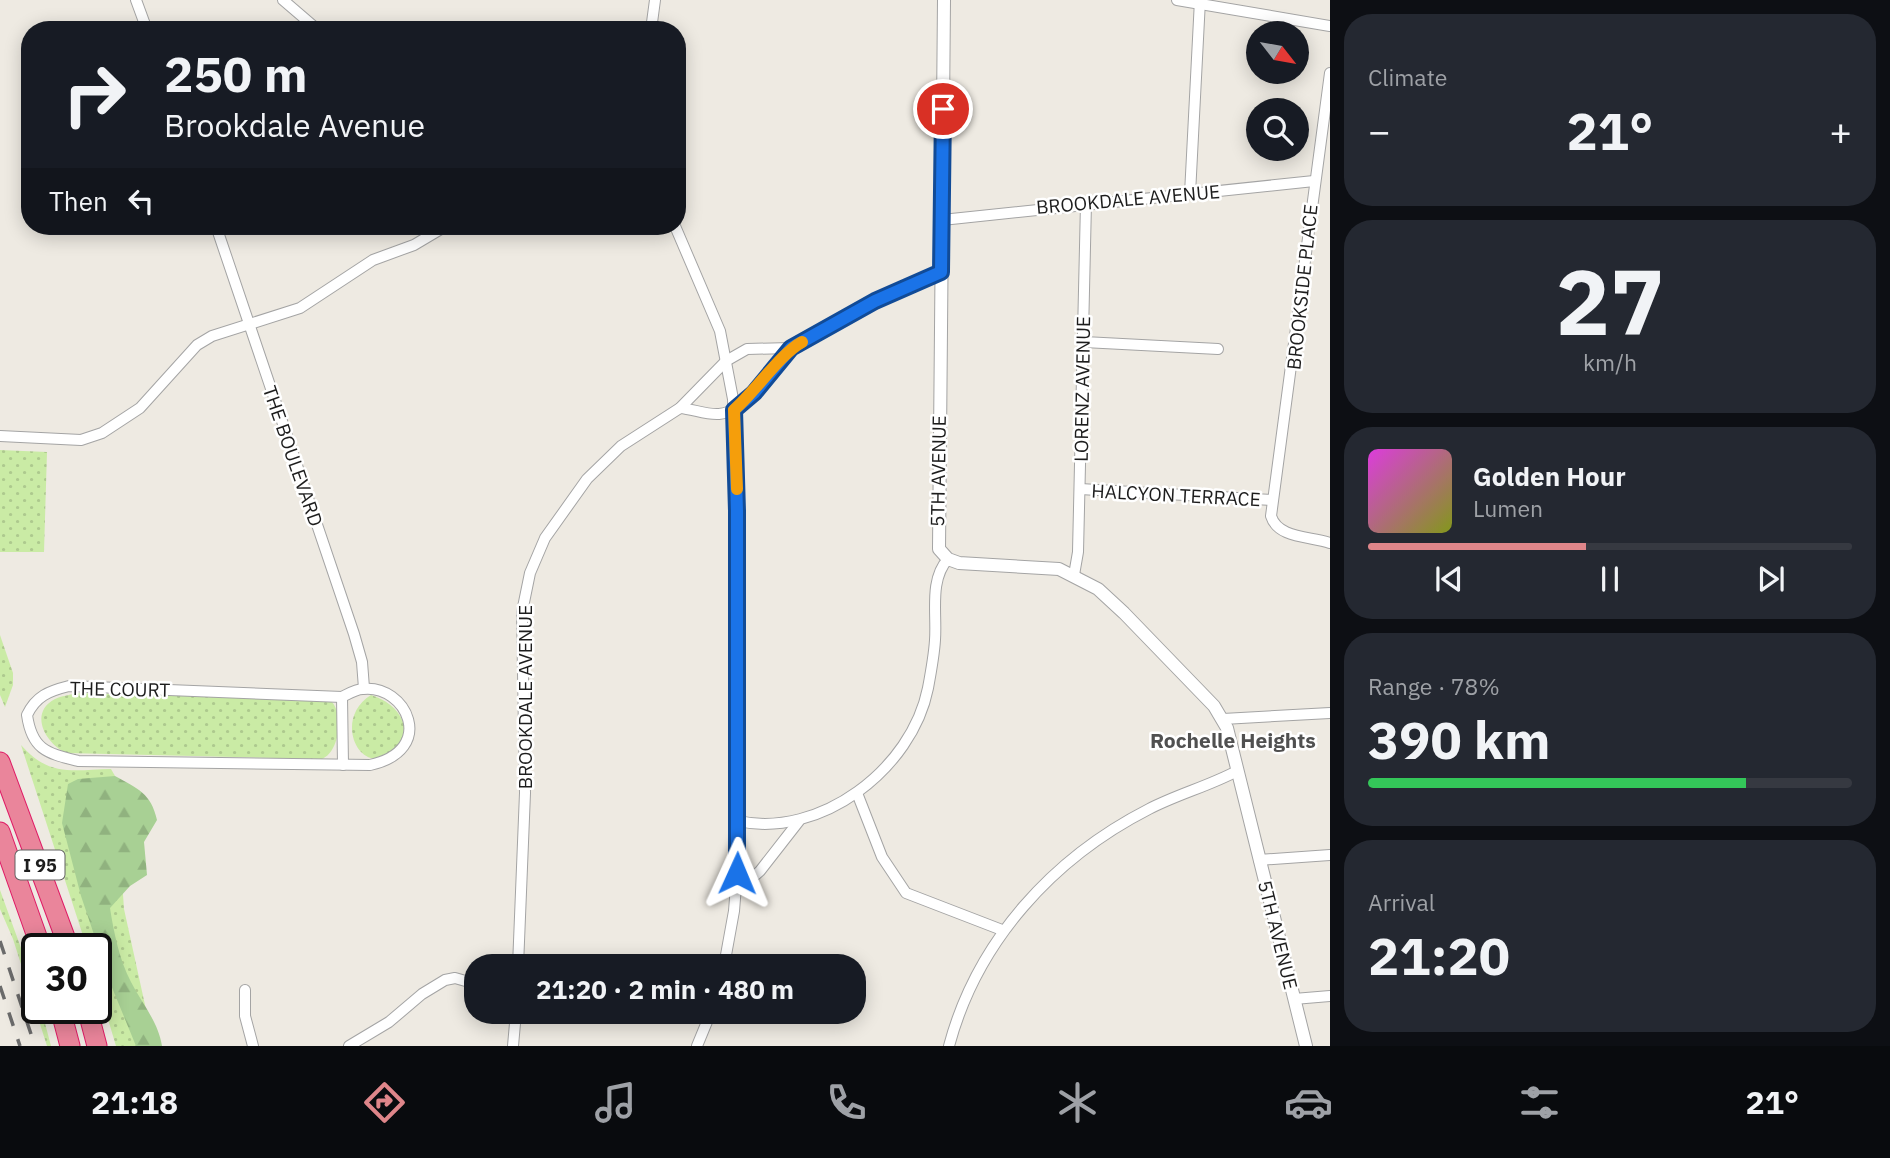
<!DOCTYPE html>
<meta charset="utf-8">
<style>
:root{--surface:#171b24;--page:#242831;--text:#f1f3f6;--muted:#9ea1a6;--line:#363941;--accent:#df868a}
body{margin:0;font-family:"IBM Plex Sans",sans-serif;background:var(--page);color:var(--text);height:100vh;display:flex;flex-direction:column;font-size:26px;white-space:nowrap}
*{box-sizing:border-box;margin:0}
p{font-size:23px;color:var(--muted)}
.icon{flex:none;width:38px;height:38px;fill:none;stroke:currentColor;stroke-width:2;stroke-linecap:round;stroke-linejoin:round}
.map{position:relative;flex:1;overflow:hidden}
.details{display:flex;flex-direction:column;gap:14px;padding:14px;background:#0d0f14;width:560px}
.details>*{flex:none}
.hud{position:absolute;left:21px;top:21px;width:665px;height:214px;border-radius:28px;box-shadow:0 4px 18px #0003;background:#171b24;color:var(--text);overflow:hidden}
.needle{width:46px;rotate:121deg}
.controls{position:absolute;left:1246px;top:21px;display:grid;gap:14px}
.controls a{display:grid;place-items:center;width:63px;height:63px;border-radius:50%;background:var(--surface);box-shadow:0 4px 18px #0003;font-size:35px}
.speed{position:absolute;left:21px;top:933px;display:flex;gap:14px;font-size:35px;font-weight:700;text-align:center}
.speed>*{display:grid;place-content:center;width:91px;height:91px;border-radius:50%;background:var(--surface);box-shadow:0 4px 18px #0003;line-height:1}
.speed .limit{border:4px solid #111;border-radius:10px;background:#fff;color:#111}
.pin{position:absolute;display:grid;place-items:center;width:60px;height:60px;color:#fff;margin:-30px;border:4px solid #fff;border-radius:50%;box-shadow:0 2px 7px #0007}
.me{position:absolute;width:77px;margin:-38px;rotate:1deg;stroke-linejoin:round;filter:drop-shadow(0 0 5px #0008)}
.turn{display:flex;align-items:center;gap:24px;height:147px;padding:0 28px;font-size:32px}
.turn .icon{width:91px;height:91px;stroke-width:2.5}
.turn b{display:block;font-size:49px;line-height:60px}
.then{display:flex;align-items:center;height:66px;padding:0 28px;background:#0003;gap:14px;font-size:26px}
.big{font-size:52px;font-weight:800;line-height:1.1}
.details .tile{flex:1;display:flex;flex-direction:column;justify-content:center;gap:10px;min-width:0;padding:0 24px;border-radius:28px;background:var(--page)}
.details .dial{align-items:center;gap:0}
.dial b{font-size:91px;line-height:1}
.song{display:flex;align-items:center;gap:21px}
.cover{width:84px;height:84px;border-radius:10px;background:linear-gradient(135deg,hsl(300 70% 55%),hsl(70 70% 35%))}
.played{height:7px;border-radius:4px;background:linear-gradient(90deg,var(--accent) 45%,var(--line) 45%)}
.keys{display:flex;justify-content:space-around;direction:ltr}
.heat{display:flex;justify-content:space-between;align-items:center;font-size:38px;direction:ltr}
.charge{height:10px;border-radius:5px;background:linear-gradient(90deg,#34c759 78%,var(--line) 0)}
.trip{position:absolute;left:464px;top:954px;width:402px;height:70px;border-radius:28px;background:var(--surface);box-shadow:0 4px 18px #0003;font-weight:800;line-height:70px;text-align:center}
.dock{display:flex;height:112px;justify-content:space-around;align-items:center;background:#090b0e;color:var(--muted)}
.dock .icon{width:49px;height:49px}
.dock .on{color:var(--accent)}
.dock b{font-size:32px;color:var(--text)}
main{display:flex;flex:1;min-height:0}
.map>svg:first-child{display:block}
.grass{fill:url(#grass-dots)}
.forest{fill:url(#forest-firs)}
.lines{fill:none;stroke-linecap:round;stroke-linejoin:round}
.minor-casing{stroke:#a4a4a4;stroke-width:12}
.tertiary-casing{stroke:#a4a4a4;stroke-width:14}
.motorway-casing{stroke:#df1c66;stroke-width:21}
.minor{stroke:#fff;stroke-width:10}
.tertiary{stroke:#fff;stroke-width:12}
.motorway{stroke:#ea859b;stroke-width:19}
.rail{stroke:#6b6b6b;stroke-width:3.5;stroke-dasharray:14 14;stroke-linecap:butt}
.route-casing{stroke:#114b97;stroke-width:18}
.route{stroke:#1a73e8;stroke-width:12}
.slow{stroke:#f59e0b;stroke-width:12}
.labels{text-anchor:middle;dominant-baseline:central;stroke-width:5;stroke-linejoin:round;paint-order:stroke}
.shield{fill:#fff;stroke:#616161;stroke-width:2}
.shield-label{font-size:18px;font-weight:bold;fill:#1d1d1d}
.street-label{font-size:19px;fill:#1d1d1d;stroke:#fff}
.neighbourhood-label{font-size:21px;font-weight:bold;fill:#505050;stroke:#fff}
</style>
<main>
<div class="map">
<svg width="1330" height="1046" viewBox="0 0 1330 1046">
<defs>
<pattern id="grass-dots" width="8" height="8" patternUnits="userSpaceOnUse" patternTransform="scale(1.75)"><rect width="8" height="8" fill="#caeba5"/><path d="M2 2h.1M6 6h.1" fill="none" stroke="#adc98e" stroke-width="1.8" stroke-linecap="round"/></pattern>
<pattern id="forest-firs" width="22" height="20" patternUnits="userSpaceOnUse" patternTransform="scale(1.75)"><rect width="22" height="20" fill="#a8d094"/><path d="M5 1l3.5 6h-7zM16 11l3.5 6h-7z" fill="#90b27f"/></pattern>
</defs>
<rect width="100%" height="100%" fill="#eeeae2"/>
<!-- grass -->
<g class="grass">
<polygon points="0,450 47,452 44,552 0,552"/>
<polygon points="0,635 13,673 13,685 5,707 0,695"/>
<path d="M 77,693 L 324,699 L 332,702 C 344,716 339,752 322,759 L 66,753 C 46,744 28,713 55,699 C 61,696 70,695 77,693 Z"/>
<path d="M 371,695 C 384,699 398,708 403,722 C 407,731 402,740 397,747 C 363,785 330,720 371,695 Z"/>
<path d="M 21,745 C 49,777 72,770 111,769 L 115,776 L 124,909 L 154,1046 L 116,1046 L 96,979 L 96,948 L 87,948 Z"/>
<polygon points="0,890 34,984 37,1008 41,1008 51,1046 47,1046 13,939 0,909"/>
</g>
<!-- forest -->
<path class="forest" d="M 115,776 C 138,789 151,793 157,820 L 144,842 L 147,875 L 130,886 L 110,908 C 114,933 119,959 131,982 C 142,1004 158,1021 162,1046 L 136,1046 L 111,985 L 81,896 L 62,823 L 68,784 L 78,779 Z"/>
<g class="lines">
<defs>
<g id="minor">
<polyline points="136,0 147,30"/>
<polyline points="283,0 318,30"/>
<polyline points="1177,0 1330,26"/>
<polyline points="651,30 655,0"/>
<path d="M 1330,73 L 1271,516 C 1278,539 1311,536 1330,543"/>
<polyline points="1190,194 1200,0"/>
<polyline points="942,220 1314,181"/>
<polyline points="216,226 354,634 362,662 364,688"/>
<polyline points="675,226 720,331 733,399 737,511 737,873 734,911 724,966"/>
<polyline points="1084,342 1218,349"/>
<path d="M 680,408 C 693,409 706,415 719,414 C 749,411 775,370 791,348"/>
<polyline points="0,436 81,440 102,433 140,408 197,345 212,336 300,308 373,260 414,245 446,226"/>
<polyline points="1080,489 1272,500"/>
<polyline points="1074,575 1078,552 1086,203"/>
<path d="M 69,686 L 342,697 C 348,694 356,689 363,689 C 406,684 438,750 370,765 L 78,761 C 47,753 32,750 27,715 C 36,696 49,691 69,686 Z"/>
<polyline points="342,697 343,765"/>
<polyline points="1223,719 1330,713"/>
<polyline points="857,793 882,857 906,893 1002,930"/>
<path d="M 738,821 C 820,839 912,769 928,688 C 931,672 934,656 935,640 C 937,613 929,580 948,559"/>
<polyline points="1259,860 1330,855"/>
<polyline points="736,892 760,871 799,821"/>
<polyline points="518,966 525,793 522,612 530,573 545,538 587,479 621,446 680,408 726,361 747,349 791,348 875,301 941,273"/>
<polyline points="245,990 245,1016 253,1046"/>
<polyline points="1294,999 1330,996"/>
<polyline points="349,1046 389,1022 422,994 445,980 455,978 476,984"/>
<polyline points="513,1046 516,1012"/>
<polyline points="697,1046 711,1012"/>
<path d="M 949,1046 C 977,941 1053,858 1149,809 C 1178,794 1209,786 1237,771"/>
</g>
<polyline id="tertiary" points="944,0 939,549 948,559 959,563 1059,569 1098,589 1124,613 1214,706 1227,728 1306,1046"/>
<g id="motorway">
<polyline points="0,762 69,948"/>
<polyline points="0,832 41,948"/>
<polyline points="60,1008 70,1046"/>
<polyline points="87,1008 97,1046"/>
</g>
</defs>
<!-- minor casing -->
<use href="#minor" class="minor-casing"/>
<!-- tertiary casing -->
<use href="#tertiary" class="tertiary-casing"/>
<!-- motorway casing -->
<use href="#motorway" class="motorway-casing"/>
<!-- minor -->
<use href="#minor" class="minor"/>
<!-- tertiary -->
<use href="#tertiary" class="tertiary"/>
<!-- motorway -->
<use href="#motorway" class="motorway"/>
<!-- rail -->
<g class="rail">
<polyline points="0,941 35,1046"/>
<polyline points="0,986 20,1046"/>
</g>
</g>
<g class="lines">
<defs>
<polyline id="route" points="737,873 737,511 734,410 754,393 791,348 875,301 941,272 943,109"/>
</defs>
<!-- route casing -->
<use href="#route" class="route-casing"/>
<!-- route -->
<use href="#route" class="route"/>
<!-- slow -->
<path class="slow" d="M 737,489 L 734,410 C 755,392 780,354 802,342"/>
</g>
<g class="labels">
<!-- shield labels -->
<rect class="shield" x="15.5" y="850.5" width="49" height="29" rx="5"/>
<g class="shield-label">
<text x="40" y="865">I 95</text>
</g>
<!-- street labels -->
<g class="street-label">
<text transform="translate(1128 199) rotate(-5)">BROOKDALE AVENUE</text>
<text transform="translate(1302 287) rotate(-84)">BROOKSIDE PLACE</text>
<text transform="translate(1082 389) rotate(-89)">LORENZ AVENUE</text>
<text transform="translate(293 456) rotate(71)">THE BOULEVARD</text>
<text transform="translate(938 471) rotate(-89)">5TH AVENUE</text>
<text transform="translate(1176 495) rotate(3)">HALCYON TERRACE</text>
<text transform="translate(120 689) rotate(1)">THE COURT</text>
<text transform="translate(525 697) rotate(-90)">BROOKDALE AVENUE</text>
<text transform="translate(1278 935) rotate(76)">5TH AVENUE</text>
</g>
<!-- neighbourhood labels -->
<g class="neighbourhood-label">
<text x="1233" y="740">Rochelle Heights</text>
</g>
</g>
</svg>
<div class="controls">
<a><svg class="needle" viewBox="-14 -14 28 28"><path d="M0-13l5 13h-10z" fill="#e53935"/><path d="M0 13l5-13h-10z" fill="#9ea1a6"/></svg></a>
<a><svg class="icon" aria-label="search" viewBox="0 0 24 24"><circle cx="10" cy="10" r="6"/><path d="M15 15l6 6"/></svg></a>
</div>
<div class="speed"><div class="limit">30</div></div>
<div class="pin" style="left:943px;top:109px;background:#d93025"><svg class="icon" aria-label="arrive" viewBox="0 0 24 24"><path d="M6 21V4h12l-3 4 3 4H6"/></svg></div>
<svg class="me" style="left:737px;top:873px" viewBox="-20 -20 40 40"><path d="M0-17L14 15 0 8-14 15z" fill="#1a73e8" stroke="#fff" stroke-width="4"/></svg>
<div class="trip">21:20 · 2 min · 480 m</div>
<div class="hud">
<div class="turn"><svg class="icon" aria-label="right" viewBox="0 0 24 24"><path d="M7 20v-9h11M14 6l5 5-5 5"/></svg><div><b>250 m</b>Brookdale Avenue</div></div>
<div class="then">Then<svg class="icon" aria-label="left" viewBox="0 0 24 24"><path d="M17 20v-9H6M10 6l-5 5 5 5"/></svg></div>
</div>
</div>
<section class="details">
<div class="tile"><p>Climate</p>
<div class="heat"><a>−</a><b class="big">21°</b><a>+</a></div>
</div>
<div class="tile dial"><b>27</b><p>km/h</p></div>
<div class="tile">
<div class="song"><i class="cover"></i><div><b>Golden Hour</b><p>Lumen</p></div></div>
<div class="played"></div>
<div class="keys"><svg class="icon" aria-label="previous" viewBox="0 0 24 24"><path d="M18 5L8 12l10 7zM5 5v14"/></svg><svg class="icon" aria-label="pause" viewBox="0 0 24 24"><path d="M8 5v14M16 5v14"/></svg><svg class="icon" aria-label="next" viewBox="0 0 24 24"><path d="M6 5l10 7-10 7zM19 5v14"/></svg></div>
</div>
<div class="tile"><p>Range · 78%</p><b class="big">390 km</b><div class="charge"></div></div>
<div class="tile"><p>Arrival</p><b class="big">21:20</b></div>
</section>
</main>
<nav class="dock">
<b>21:18</b>
<svg class="icon on" aria-label="directions" viewBox="0 0 24 24"><path d="M12 3l9 9-9 9-9-9zM9 14v-3h6M13 9l2 2-2 2"/></svg>
<svg class="icon" aria-label="music" viewBox="0 0 24 24"><path d="M9 18V5l10-2v13"/><circle cx="6" cy="18" r="3"/><circle cx="16" cy="16" r="3"/></svg>
<svg class="icon" aria-label="phone" viewBox="0 0 24 24"><path d="M5 4h4l2 5-3 2q2 4 5 5l2-3 5 2v4C11 20 4 13 5 4z"/></svg>
<svg class="icon" aria-label="climate" viewBox="0 0 24 24"><path d="M12 3v18M4 7l16 10M4 17L20 7"/></svg>
<svg class="icon" aria-label="car" viewBox="0 0 24 24"><path d="M5 17H2v-5l4-1 3-4h7l3 4 3 1v5h-3M9 17h6M6 11h13"/><circle cx="7" cy="17" r="2"/><circle cx="17" cy="17" r="2"/></svg>
<svg class="icon" aria-label="filters" viewBox="0 0 24 24"><path d="M4 7h16M4 17h16"/><circle cx="9" cy="7" r="2"/><circle cx="15" cy="17" r="2"/></svg>
<b>21°</b>
</nav>
